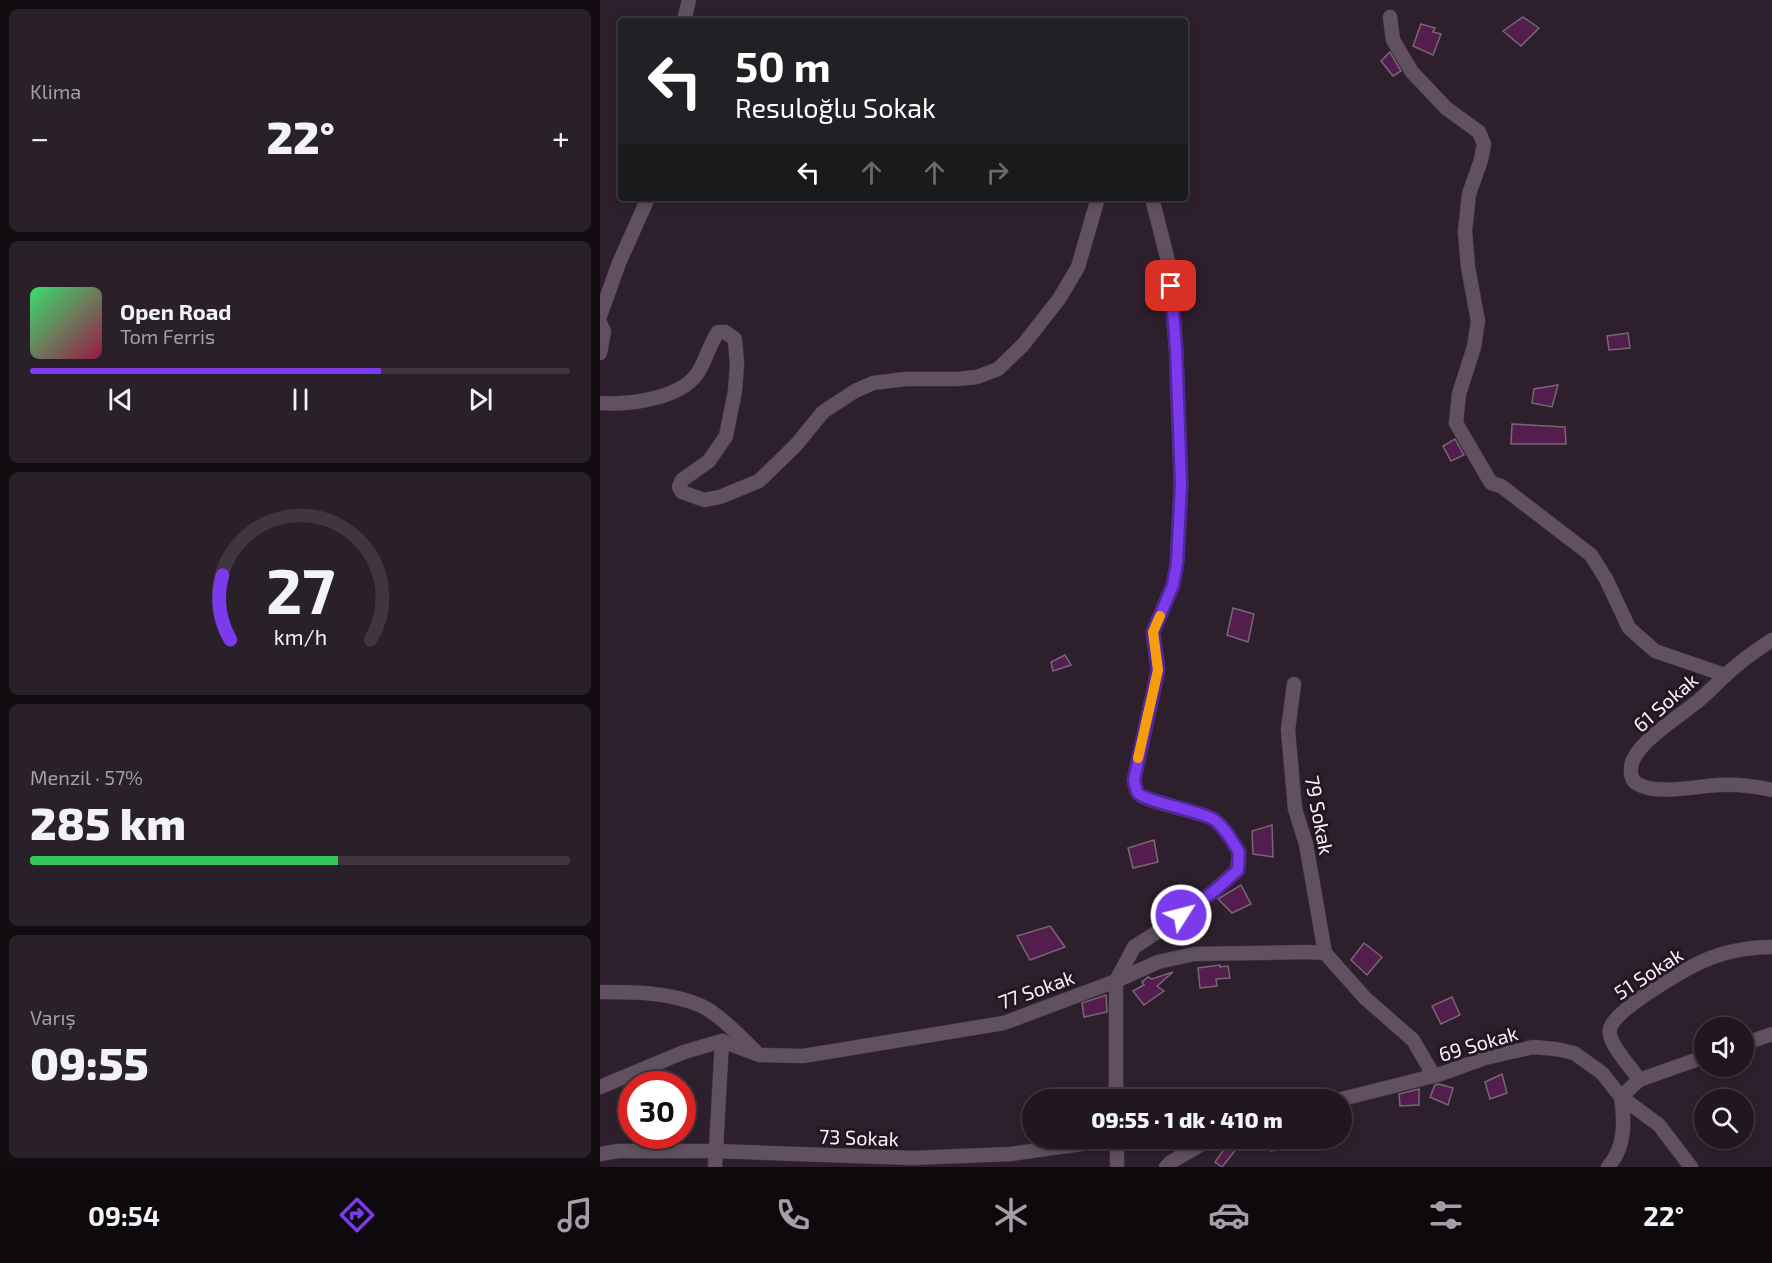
<!DOCTYPE html>
<html lang="tr">
<meta charset="utf-8">
<style>
:root{--surface:#221721;--page:#2a202a;--text:#f1f3f6;--muted:#a29fa5;--line:#3f363f;--accent:#7c3aed}
body{margin:0;font-family:"Exo 2",sans-serif;background:var(--page);color:var(--text);height:100vh;display:flex;flex-direction:column;font-size:22px;white-space:nowrap}
*{box-sizing:border-box;margin:0}
p{font-size:20px;color:var(--muted)}
.icon{flex:none;width:33px;height:33px;fill:none;stroke:currentColor;stroke-width:2;stroke-linecap:round;stroke-linejoin:round}
.map{position:relative;flex:1;overflow:hidden}
.drawer{display:flex;flex-direction:column;gap:9px;padding:9px;background:#130d12;width:600px}
.drawer>*{flex:none}
.guide{position:absolute;left:18px;top:18px;width:570px;height:183px;border-radius:6px;box-shadow:0 3px 9px #0003,0 0 0 2px var(--line);background:#202124;color:#fff;overflow:hidden}
.controls{position:absolute;left:1094px;top:1017px;display:grid;gap:12px}
.controls a{display:grid;place-items:center;width:60px;height:60px;border-radius:50%;background:var(--surface);box-shadow:0 3px 9px #0003,0 0 0 2px var(--line);font-size:30px}
.speed{position:absolute;left:18px;top:1071px;display:flex;gap:12px;font-size:30px;font-weight:700;text-align:center}
.speed>*{display:grid;place-content:center;width:78px;height:78px;border-radius:50%;background:var(--surface);box-shadow:0 3px 9px #0003,0 0 0 2px var(--line);line-height:1}
.speed .limit{border:9px solid #d22;background:#fff;color:#111}
.pin{position:absolute;display:grid;place-items:center;width:51px;height:51px;color:#fff;margin:-26px;border-radius:12px;box-shadow:0 3px 9px #0006}
.me{position:absolute;width:66px;margin:-33px;rotate:54deg;stroke-linejoin:round;filter:drop-shadow(0 0 4px #0008)}
.turn{display:flex;align-items:center;gap:21px;height:126px;padding:0 18px;font-size:27px}
.turn .icon{width:78px;height:78px;stroke-width:2.5}
.turn b{display:block;font-size:42px;line-height:51px}
.lanes{display:flex;align-items:center;height:57px;padding:0 18px;background:#0003;justify-content:center;gap:30px;direction:ltr}
.lanes .off{opacity:.35}
.big{font-size:45px;font-weight:800;line-height:1.1}
.drawer .widget{flex:1;display:flex;flex-direction:column;justify-content:center;gap:9px;min-width:0;padding:0 21px;border-radius:9px;background:var(--page)}
.drawer .dial{align-items:center;gap:0}
.dial svg{height:156px;overflow:visible;fill:none;stroke:var(--line);stroke-width:7;stroke-linecap:round;text-anchor:middle}
.dial text{fill:var(--text);stroke:none}
.song{display:flex;align-items:center;gap:18px}
.cover{width:72px;height:72px;border-radius:9px;background:linear-gradient(135deg,hsl(140 70% 55%),hsl(340 70% 35%))}
.played{height:6px;border-radius:3px;background:linear-gradient(90deg,var(--accent) 65%,var(--line) 65%)}
.keys{display:flex;justify-content:space-around;direction:ltr}
.heat{display:flex;justify-content:space-between;align-items:center;font-size:33px;direction:ltr}
.charge{height:9px;border-radius:4px;background:linear-gradient(90deg,#34c759 57%,var(--line) 0)}
.trip{position:absolute;left:422px;top:1089px;width:330px;height:60px;border-radius:30px;background:var(--surface);box-shadow:0 3px 9px #0003,0 0 0 2px var(--line);font-weight:800;line-height:60px;text-align:center}
.dock{display:flex;height:96px;justify-content:space-around;align-items:center;background:#0e090d;color:var(--muted)}
.dock .icon{width:42px;height:42px}
.dock .current{color:var(--accent)}
.dock b{font-size:27px;color:var(--text)}
main{display:flex;flex:1;min-height:0}
.map>svg:first-child{display:block}
.building{fill:#531e4e;stroke:#786676;stroke-width:1.5}
.lines{fill:none;stroke-linecap:round;stroke-linejoin:round}
.minor-casing{stroke:#483b47;stroke-width:15}
.minor{stroke:#61505f;stroke-width:14}
.route-casing{stroke:#51269a;stroke-width:15}
.route{stroke:#7c3aed;stroke-width:10}
.slow{stroke:#f59e0b;stroke-width:10}
.labels{text-anchor:middle;dominant-baseline:central;stroke-width:6;stroke-linejoin:round;paint-order:stroke}
.street-label{font-size:20px;fill:#fbf1fa;stroke:#241622}
</style>
<main>
<section class="drawer">
<div class="widget"><p>Klima</p>
<div class="heat"><a>−</a><b class="big">22°</b><a>+</a></div>
</div>
<div class="widget">
<div class="song"><i class="cover"></i><div><b>Open Road</b><p>Tom Ferris</p></div></div>
<div class="played"></div>
<div class="keys"><svg class="icon" aria-label="previous" viewBox="0 0 24 24"><path d="M18 5L8 12l10 7zM5 5v14"/></svg><svg class="icon" aria-label="pause" viewBox="0 0 24 24"><path d="M8 5v14M16 5v14"/></svg><svg class="icon" aria-label="next" viewBox="0 0 24 24"><path d="M6 5l10 7-10 7zM19 5v14"/></svg></div>
</div>
<div class="widget dial"><svg viewBox="0 0 100 80">
<path d="M14 69A42 42 0 1 1 86 69"/>
<path d="M14 69A42 42 0 0 1 10 36" stroke="#7c3aed"/>
<text x="50" y="56" font-size="32" font-weight="700">27</text>
<text x="50" y="72" font-size="11">km/h</text>
</svg></div>
<div class="widget"><p>Menzil · 57%</p><b class="big">285 km</b><div class="charge"></div></div>
<div class="widget"><p>Varış</p><b class="big">09:55</b></div>
</section>
<div class="map">
<svg width="1172" height="1167" viewBox="0 0 1172 1167">
<rect width="100%" height="100%" fill="#2e1f2c"/>
<!-- building -->
<g class="building">
<polygon points="923,17 939,28 921,46 903,31"/>
<polygon points="821,24 835,28 833,32 841,34 833,55 813,46"/>
<polygon points="790,52 801,71 793,76 781,61"/>
<polygon points="1028,333 1030,348 1009,350 1007,336"/>
<polygon points="958,385 952,407 932,403 934,389"/>
<polygon points="912,424 965,427 966,444 911,444"/>
<polygon points="855,439 864,455 851,461 843,446"/>
<polygon points="633,608 654,614 648,642 627,635"/>
<polygon points="465,655 471,665 453,671 451,662"/>
<polygon points="672,825 673,857 653,854 652,831"/>
<polygon points="554,840 558,862 533,868 528,848"/>
<polygon points="641,885 651,904 632,913 618,899"/>
<polygon points="450,926 465,947 430,960 417,936"/>
<polygon points="764,943 782,957 767,975 751,960"/>
<polygon points="620,965 620,967 628,966 630,978 616,979 617,986 600,988 598,968"/>
<polygon points="573,972 557,986 564,991 544,1005 533,991 544,985 542,982 548,977 552,979"/>
<polygon points="506,995 507,1012 484,1017 482,1003"/>
<polygon points="852,997 860,1015 841,1024 832,1006"/>
<polygon points="902,1074 907,1093 890,1099 885,1082"/>
<polygon points="839,1084 853,1088 848,1105 830,1097 835,1085"/>
<polygon points="819,1089 819,1105 800,1106 799,1094"/>
<polygon points="669,1138 689,1138 691,1148 671,1151"/>
<polygon points="630,1141 638,1147 622,1167 615,1162"/>
</g>
<g class="lines">
<defs>
<g id="minor">
<polyline points="790,17 793,40 812,72 846,108 879,132 884,144 881,160 869,194 865,231 868,267 878,321 874,347 859,394 856,423 891,483 901,486 991,555 1006,579 1029,628 1055,651 1125,675"/>
<polyline points="84,21 89,0"/>
<polyline points="0,316 19,263 48,198"/>
<polyline points="0,323 4,331 0,353"/>
<path d="M 0,403 C 29,405 79,399 97,374 C 106,361 109,345 118,332 L 125,332 L 135,339 L 137,365 L 135,391 L 126,436 L 109,461 L 82,480 L 79,487 L 82,492 L 104,500 L 120,497 L 159,481 L 196,445 L 223,412 L 255,391 L 273,383 L 306,379 L 357,379 L 377,377 L 398,369 L 423,345 L 459,299 L 478,267 L 498,198"/>
<path d="M 1172,640 C 1155,651 1139,662 1125,676 C 1116,684 1108,693 1098,701 C 1080,716 1044,738 1034,758 C 1030,765 1029,778 1036,783 C 1055,796 1097,786 1118,785 C 1136,784 1154,786 1172,790"/>
<polyline points="694,684 688,730 695,809 706,844 725,953"/>
<path d="M 0,992 C 33,992 66,992 97,1004 C 115,1010 141,1037 155,1051"/>
<polyline points="1143,1044 1172,1034"/>
<path d="M 1039,1080 C 1032,1067 1007,1044 1010,1029 C 1014,1010 1082,971 1101,962 C 1123,952 1148,947 1172,947"/>
<polyline points="0,1087 84,1052 122,1041 159,1055 203,1056 404,1023 516,981 558,962 594,954 709,952 725,953 765,998 813,1040 834,1076"/>
<path d="M 516,1100 L 516,981 L 534,947 L 565,927 L 613,892 L 637,870 L 639,852 C 632,841 624,826 613,819 C 599,811 544,802 538,793 C 536,790 535,784 534,780 L 558,670 L 553,632 L 573,585 L 577,563 L 581,484 L 576,348 L 569,265 L 552,198"/>
<polyline points="738,1100 841,1074 885,1058 933,1047 956,1049 974,1053 1002,1073 1021,1097 1059,1125 1091,1167"/>
<polyline points="517,1138 517,1167"/>
<polyline points="0,1154 18,1151 115,1151 312,1158 411,1154 517,1139"/>
<polyline points="115,1167 122,1041"/>
<polyline points="566,1167 571,1162 612,1138"/>
<path d="M 1008,1167 C 1025,1148 1025,1122 1021,1097 L 1039,1080 L 1104,1057"/>
</g>
</defs>
<!-- minor casing -->
<use href="#minor" class="minor-casing"/>
<!-- minor -->
<use href="#minor" class="minor"/>
</g>
<g class="lines">
<defs>
<path id="route" d="M 571,286 L 576,348 L 581,484 L 577,563 L 573,585 L 553,632 L 558,670 L 534,780 C 535,785 536,790 538,793 C 544,801 599,811 613,819 C 624,826 632,841 639,852 L 638,870 L 613,892 L 581,915"/>
</defs>
<!-- route casing -->
<use href="#route" class="route-casing"/>
<!-- route -->
<use href="#route" class="route"/>
<!-- slow -->
<polyline class="slow" points="538,758 558,670 553,632 560,616"/>
</g>
<g class="labels">
<!-- street labels -->
<g class="street-label">
<text transform="translate(1065 702) rotate(-41)">61 Sokak</text>
<text transform="translate(720 815) rotate(79)">79 Sokak</text>
<text transform="translate(1048 973) rotate(-33)">51 Sokak</text>
<text transform="translate(436 989) rotate(-20)">77 Sokak</text>
<text transform="translate(878 1043) rotate(-16)">69 Sokak</text>
<text transform="translate(259 1137) rotate(2)">73 Sokak</text>
</g>
</g>
</svg>
<div class="controls">
<a><svg class="icon" aria-label="sound" viewBox="0 0 24 24"><path d="M4 9h4l5-4v14l-5-4H4zM17 9q2 3 0 6"/></svg></a>
<a><svg class="icon" aria-label="search" viewBox="0 0 24 24"><circle cx="10" cy="10" r="6"/><path d="M15 15l6 6"/></svg></a>
</div>
<div class="speed"><div class="limit">30</div></div>
<div class="pin" style="left:571px;top:286px;background:#d93025"><svg class="icon" aria-label="arrive" viewBox="0 0 24 24"><path d="M6 21V4h12l-3 4 3 4H6"/></svg></div>
<svg class="me" style="left:581px;top:915px" viewBox="-20 -20 40 40"><circle r="17" fill="#7c3aed" stroke="#fff" stroke-width="3"/><path d="M0-11L8 9 0 5-8 9z" fill="#fff"/></svg>
<div class="trip">09:55 · 1 dk · 410 m</div>
<div class="guide">
<div class="turn"><svg class="icon" aria-label="left" viewBox="0 0 24 24"><path d="M17 20v-9H6M10 6l-5 5 5 5"/></svg><div><b>50 m</b>Resuloğlu Sokak</div></div>
<div class="lanes"><svg class="icon" aria-label="left" viewBox="0 0 24 24"><path d="M17 20v-9H6M10 6l-5 5 5 5"/></svg><svg class="icon off" aria-label="ahead" viewBox="0 0 24 24"><path d="M12 20V5M6 11l6-6 6 6"/></svg><svg class="icon off" aria-label="ahead" viewBox="0 0 24 24"><path d="M12 20V5M6 11l6-6 6 6"/></svg><svg class="icon off" aria-label="right" viewBox="0 0 24 24"><path d="M7 20v-9h11M14 6l5 5-5 5"/></svg></div>
</div>
</div>
</main>
<nav class="dock">
<b>09:54</b>
<svg class="icon current" aria-label="directions" viewBox="0 0 24 24"><path d="M12 3l9 9-9 9-9-9zM9 14v-3h6M13 9l2 2-2 2"/></svg>
<svg class="icon" aria-label="music" viewBox="0 0 24 24"><path d="M9 18V5l10-2v13"/><circle cx="6" cy="18" r="3"/><circle cx="16" cy="16" r="3"/></svg>
<svg class="icon" aria-label="phone" viewBox="0 0 24 24"><path d="M5 4h4l2 5-3 2q2 4 5 5l2-3 5 2v4C11 20 4 13 5 4z"/></svg>
<svg class="icon" aria-label="climate" viewBox="0 0 24 24"><path d="M12 3v18M4 7l16 10M4 17L20 7"/></svg>
<svg class="icon" aria-label="car" viewBox="0 0 24 24"><path d="M5 17H2v-5l4-1 3-4h7l3 4 3 1v5h-3M9 17h6M6 11h13"/><circle cx="7" cy="17" r="2"/><circle cx="17" cy="17" r="2"/></svg>
<svg class="icon" aria-label="filters" viewBox="0 0 24 24"><path d="M4 7h16M4 17h16"/><circle cx="9" cy="7" r="2"/><circle cx="15" cy="17" r="2"/></svg>
<b>22°</b>
</nav>
